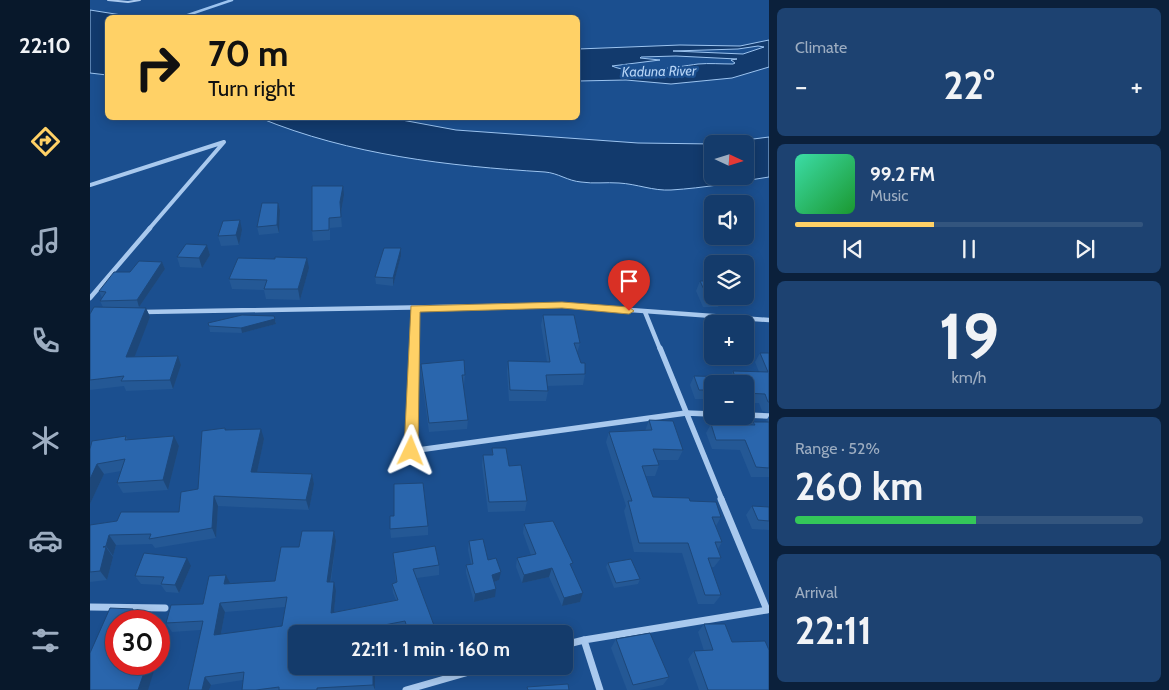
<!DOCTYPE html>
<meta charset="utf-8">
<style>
:root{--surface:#143b6b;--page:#1d4271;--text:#f1f3f6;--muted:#9dadc1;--line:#33557e;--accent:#ffd166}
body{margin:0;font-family:Cabin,sans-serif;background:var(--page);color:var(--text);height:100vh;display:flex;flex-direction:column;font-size:19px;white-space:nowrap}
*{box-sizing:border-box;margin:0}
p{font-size:16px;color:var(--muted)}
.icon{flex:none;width:28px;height:28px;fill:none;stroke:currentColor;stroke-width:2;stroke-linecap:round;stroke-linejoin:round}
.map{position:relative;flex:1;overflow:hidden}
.sheet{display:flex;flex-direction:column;gap:8px;padding:8px;background:#0b203b;width:400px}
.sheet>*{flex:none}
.guide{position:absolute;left:15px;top:15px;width:475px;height:105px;border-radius:8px;box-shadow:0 2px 12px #0003,0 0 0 1px var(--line);background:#ffd166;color:#111;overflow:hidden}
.needle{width:32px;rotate:94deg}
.controls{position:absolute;left:614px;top:135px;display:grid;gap:10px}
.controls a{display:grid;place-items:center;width:50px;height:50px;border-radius:8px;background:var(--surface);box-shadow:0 2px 12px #0003,0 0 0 1px var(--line);font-size:25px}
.speed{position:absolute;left:15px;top:610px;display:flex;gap:10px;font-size:25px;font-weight:700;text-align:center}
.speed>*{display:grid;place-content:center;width:65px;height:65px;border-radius:50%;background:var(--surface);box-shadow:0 2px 12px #0003,0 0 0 1px var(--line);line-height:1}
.speed .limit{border:8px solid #d22;background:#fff;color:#111}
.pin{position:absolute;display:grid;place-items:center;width:42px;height:42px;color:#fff;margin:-51px -21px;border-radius:50% 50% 50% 0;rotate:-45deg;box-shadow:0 0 5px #0007}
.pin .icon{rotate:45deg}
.me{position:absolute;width:55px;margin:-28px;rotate:2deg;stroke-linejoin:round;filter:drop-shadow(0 0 4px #0008)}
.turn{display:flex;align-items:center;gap:18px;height:105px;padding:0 20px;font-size:22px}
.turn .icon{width:65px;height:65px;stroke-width:2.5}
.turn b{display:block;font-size:35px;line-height:42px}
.big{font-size:38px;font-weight:700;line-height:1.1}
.sheet .card{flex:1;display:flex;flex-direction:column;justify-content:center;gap:8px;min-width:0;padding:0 18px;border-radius:8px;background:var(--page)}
.sheet .dial{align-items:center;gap:0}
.dial b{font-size:65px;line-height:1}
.song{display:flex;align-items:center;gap:15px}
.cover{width:60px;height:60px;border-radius:8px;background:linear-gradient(135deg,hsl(160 70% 55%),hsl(130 70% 35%))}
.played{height:5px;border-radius:2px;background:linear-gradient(90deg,var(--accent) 40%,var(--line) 40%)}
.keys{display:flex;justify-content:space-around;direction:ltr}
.heat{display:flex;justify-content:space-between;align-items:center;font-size:28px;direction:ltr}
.charge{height:8px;border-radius:4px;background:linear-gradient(90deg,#34c759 52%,var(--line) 0)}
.trip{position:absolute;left:198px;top:625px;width:285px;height:50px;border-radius:8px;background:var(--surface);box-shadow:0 2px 12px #0003,0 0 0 1px var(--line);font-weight:700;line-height:50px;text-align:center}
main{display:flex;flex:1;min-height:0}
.dock{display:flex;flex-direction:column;width:90px;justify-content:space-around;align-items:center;background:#08182b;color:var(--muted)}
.dock .icon{width:35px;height:35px}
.dock .on{color:var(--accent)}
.dock b{font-size:22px;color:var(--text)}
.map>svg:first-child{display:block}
.water{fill:#123a6d;stroke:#9cc4f0;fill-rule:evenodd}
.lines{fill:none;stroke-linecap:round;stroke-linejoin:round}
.stream{stroke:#9cc4f0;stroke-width:2.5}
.service{stroke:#a9c9ee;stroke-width:2}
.minor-far3{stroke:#a9c9ee;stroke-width:4}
.minor-far2{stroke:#a9c9ee;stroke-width:4.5}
.minor-far1{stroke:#a9c9ee;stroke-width:5.5}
.minor{stroke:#a9c9ee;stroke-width:7}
.wall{fill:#245895;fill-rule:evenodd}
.shaded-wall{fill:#1d4779}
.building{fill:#2a66ad;stroke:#1d4779;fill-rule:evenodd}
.route{fill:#ffd166;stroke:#a68842}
.labels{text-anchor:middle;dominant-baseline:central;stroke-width:5;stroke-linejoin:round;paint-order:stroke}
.far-water-label{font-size:14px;font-style:italic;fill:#b5d3f5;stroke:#1b4f8f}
</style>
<main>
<nav class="dock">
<b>22:10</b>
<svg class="icon on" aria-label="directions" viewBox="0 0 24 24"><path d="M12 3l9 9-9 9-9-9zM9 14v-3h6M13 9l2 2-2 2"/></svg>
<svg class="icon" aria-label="music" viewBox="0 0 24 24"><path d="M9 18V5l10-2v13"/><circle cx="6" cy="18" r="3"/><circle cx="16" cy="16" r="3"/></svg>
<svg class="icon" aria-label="phone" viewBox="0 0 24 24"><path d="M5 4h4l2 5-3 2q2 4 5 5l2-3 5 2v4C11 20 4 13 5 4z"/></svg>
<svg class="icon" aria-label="climate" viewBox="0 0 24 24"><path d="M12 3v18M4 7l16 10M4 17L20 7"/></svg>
<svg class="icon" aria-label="car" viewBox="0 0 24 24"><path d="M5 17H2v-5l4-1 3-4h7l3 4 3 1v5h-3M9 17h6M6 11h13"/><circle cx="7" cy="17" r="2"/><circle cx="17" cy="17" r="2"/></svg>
<svg class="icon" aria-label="filters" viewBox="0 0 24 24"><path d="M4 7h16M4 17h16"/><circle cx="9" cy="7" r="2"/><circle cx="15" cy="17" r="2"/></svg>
</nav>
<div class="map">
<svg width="679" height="690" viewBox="0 0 679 690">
<rect width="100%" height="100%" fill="#1b4f8f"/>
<!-- water -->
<g class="water">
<polygon points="0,10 44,17 18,18 17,75 0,73"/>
<path d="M 679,40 L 679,67 L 642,78 L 581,84 L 536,80 L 488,81 L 488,49 L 590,45 L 650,46 ZM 668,46 L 674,47 L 653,54 L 583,51 L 648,49 ZM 586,56 L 647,59 L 641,60 L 645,63 L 643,64 C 631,64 619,63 608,64 C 586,67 541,75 522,66 L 570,60 L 550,58 L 551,57 Z"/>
<path d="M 170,118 L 301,118 L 366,130 L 548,143 L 624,144 L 679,137 L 679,177 C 647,182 614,188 581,190 C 563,191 547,184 529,183 C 516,182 504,184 491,182 C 478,181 468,173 455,172 C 358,166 260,155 170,118 ZM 622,144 L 655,144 L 655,176 L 622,176 Z"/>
</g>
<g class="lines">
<!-- stream -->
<polyline class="stream" points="89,18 142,0"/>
<!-- service -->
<polyline class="service" points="18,0 38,2 50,0"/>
<!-- minor-far3 -->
<polyline class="minor-far3" points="0,185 134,142 59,229"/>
<!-- minor-far2 -->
<g class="minor-far2">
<polyline points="0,298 60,228"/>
<polyline points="53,312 472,305 679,320"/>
<polyline points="555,312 570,349"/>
<polyline points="324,349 325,309"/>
</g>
<!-- minor-far1 -->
<g class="minor-far1">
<polyline points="324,348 321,451 596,413 622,414"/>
<polyline points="570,348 632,500"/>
<polyline points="655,415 679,416"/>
</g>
<!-- minor -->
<g class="minor">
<polyline points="0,607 75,608"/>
<polyline points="474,645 494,640"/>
<polyline points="316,690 400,666"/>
<polyline points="510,690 494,640 677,610 631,499"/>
</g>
</g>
<!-- wall -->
<g class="wall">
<polygon points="254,195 251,212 252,227 240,228 240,240 223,241 222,231"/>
<polygon points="188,203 190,210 189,233 169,235 167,227"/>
<polygon points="152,230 149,245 131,246 128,236"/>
<polygon points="117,245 120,255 112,268 90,267 87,257"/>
<polygon points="311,256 303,286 286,284 285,277"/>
<polygon points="72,262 75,269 49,307 36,307 56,308 60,317 44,357 88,356 91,365 83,389 36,391 34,386 0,390 0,314 13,307 10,301 12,298 9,291 40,272"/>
<polygon points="219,268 210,300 176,299 174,290 142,289 139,279"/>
<polygon points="610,281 633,297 628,307 613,307 606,291"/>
<polygon points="453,315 490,343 487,353 495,374 493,385 457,386 458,391 456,401 419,401 417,372 418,361 457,362 451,325"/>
<polygon points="186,321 186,324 152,333 120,332 119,326"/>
<polygon points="670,353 679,353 679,413 672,411 669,403 655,403 655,384 622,384 622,399 605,399 600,385 604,376 640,377 643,371 669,372 665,362"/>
<polygon points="331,364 375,375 374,384 373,384 378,420 377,429 339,432 331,373"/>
<polygon points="679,416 679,477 661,477 650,450 622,449 616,433 621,424 661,425 663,422 677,422 676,421"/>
<polygon points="559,420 593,450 588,460 567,460 569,465 565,476 556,476 563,497 600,501 631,517 626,526 632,542 628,549 631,558 624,567 621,567 631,595 624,604 608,604 592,553 544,552 534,511 536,506 516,442 519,432 555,431"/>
<polygon points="136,430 174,439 167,472 222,474 224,484 219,510 128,506 126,538 65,548 62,544 26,545 23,556 22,556 23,557 17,580 0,582 0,525 89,512 108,489"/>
<polygon points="36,436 38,440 84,436 89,446 78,490 33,493 27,483 31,471 14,474 0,504 0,449"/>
<polygon points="402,448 419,466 437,501 435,511 398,512 392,465 393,455 402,455"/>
<polygon points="662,506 679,507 679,530 662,529 656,515"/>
<polygon points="434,524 481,567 493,593 490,602 472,606 459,577 432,583 426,567 427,558 441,555 433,533"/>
<polygon points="338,526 338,535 301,538 300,529"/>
<path d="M 244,531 L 246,541 L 241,582 L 246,591 L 244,612 L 306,600 L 303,593 L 302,584 L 306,582 L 303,553 L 349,565 L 349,575 L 327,578 L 345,634 L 317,634 L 315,630 L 297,634 L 206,634 L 206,666 L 285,666 L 285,690 L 152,690 L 153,680 L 121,685 L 119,690 L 98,690 L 111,630 L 82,632 L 76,623 L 113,604 L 136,575 L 140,584 L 185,581 L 209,547 ZM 195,607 L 192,626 L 131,634 L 135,612 Z"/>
<polygon points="379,541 398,560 409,580 404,582 405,597 384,602 376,573 376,565 381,564 378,550"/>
<polygon points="518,563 550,579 548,584 524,588 516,567"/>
<polygon points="101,566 89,593 76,592 71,585 51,584 45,576"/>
<polygon points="614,624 642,642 679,690 609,690 598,659 604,651 614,651 608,632"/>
<polygon points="526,639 579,677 573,685 550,690 537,690 521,648"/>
</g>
<!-- shaded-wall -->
<g class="shaded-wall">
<polygon points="253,186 254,195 251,212 252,227 250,202"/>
<polygon points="188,203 190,210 189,233 187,225"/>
<polygon points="150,220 152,230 149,245 146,235"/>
<polygon points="117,245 120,255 112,268 109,258"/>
<polygon points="311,248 311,256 303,286 303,278"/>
<polygon points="217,258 219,268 210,300 208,289"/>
<polygon points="72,262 75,269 49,307 47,300"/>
<polygon points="56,308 60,317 41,366 36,357"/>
<polygon points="184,316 186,324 152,333 151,328"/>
<polygon points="88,356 91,365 83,389 80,380"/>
<polygon points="171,429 174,439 165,482 161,472"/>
<polygon points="84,436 89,446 78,490 73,480"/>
<polygon points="7,464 14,474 0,504 0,479"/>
<polygon points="222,474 224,484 219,510 216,500"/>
<polygon points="124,496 128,506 126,538 122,528"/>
<polygon points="244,531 246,541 239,591 237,582"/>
<polygon points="19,535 26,545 23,556 16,546"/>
<polygon points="16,547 23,557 17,580 10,571"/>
<polygon points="97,558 101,566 89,593 85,585"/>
<polygon points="462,568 459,577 432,583 434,575"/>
<polygon points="411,572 409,580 401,583 402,575"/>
<polygon points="136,575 141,585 134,584"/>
<polygon points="244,582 246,591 243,622 241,613"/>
<polygon points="406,589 405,597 384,602 385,594"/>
<polygon points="493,593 490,602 472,606 474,598"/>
<polygon points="130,603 135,612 129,644 124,635"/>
<polygon points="43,609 50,618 49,621 38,621"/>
<polygon points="345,628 345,634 329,634"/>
<polygon points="57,664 66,664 58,690 48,690"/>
<polygon points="283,666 285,666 285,690 283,685"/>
<polygon points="115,677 121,685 119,690 112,690"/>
</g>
<!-- building -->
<g class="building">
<polygon points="222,186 253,186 250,202 251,217 239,218 239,230 222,231"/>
<polygon points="172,203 188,203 187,225 167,227"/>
<polygon points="150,220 146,235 128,236 133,221"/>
<polygon points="96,244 117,245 109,258 87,257"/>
<polygon points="294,248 311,248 303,278 285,277"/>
<polygon points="185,257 217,258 208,289 174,289 177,280 139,279 148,258 185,259"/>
<polygon points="49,261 72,262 47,300 10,301 16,292 9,291 24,272 40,272"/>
<polygon points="610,281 622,281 622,296 632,296 633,297 617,296"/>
<polygon points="4,307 56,308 36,357 88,356 80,380 31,381 34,376 0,380 0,314"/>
<polygon points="152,315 184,316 185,319 151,328 119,326 118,323"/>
<polygon points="453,315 484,315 490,343 484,343 491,363 495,363 495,374 456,375 458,391 420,390 418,361 460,362"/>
<polygon points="670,353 679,353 679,402 678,402 675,394 655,393 655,384 622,384 622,390 609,390 604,376 645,377 643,371 678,372"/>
<polygon points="374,360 375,375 372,375 378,420 339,423 331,364"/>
<polygon points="559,420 583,421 593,450 563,449 569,465 552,466 563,497 599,498 600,501 626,502 631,517 622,517 632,542 625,542 631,558 618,558 631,595 615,595 598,543 549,543 538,501 542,501 519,432 562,430"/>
<polygon points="663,422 679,422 679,468 666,467 655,440 626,440 621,424 665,425"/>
<polygon points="135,428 135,430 171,429 161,472 222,474 216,500 124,496 122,528 59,539 61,534 19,535 16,546 13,547 16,547 10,571 0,572 0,525 27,521 31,512 89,512 91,492 108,489 112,431"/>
<polygon points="36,436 35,440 84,436 73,480 27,483 35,459 7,464 0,479 0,449 2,441"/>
<polygon points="402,448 416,448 419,466 431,465 437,501 399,502 393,455 403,455"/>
<polygon points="333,483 338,526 300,529 300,516 304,516 304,484"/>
<polygon points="662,506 679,507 679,521 668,520"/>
<polygon points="463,521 483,563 480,564 493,593 474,598 462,568 434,575 427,558 446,554 434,524"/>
<path d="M 212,531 L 244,531 L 237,582 L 244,582 L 241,613 L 308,600 L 302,584 L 307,582 L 303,553 L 345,546 L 349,565 L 323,569 L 345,628 L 329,634 L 319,634 L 315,621 L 284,627 L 284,634 L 206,634 L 206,666 L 283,666 L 283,685 L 227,688 L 227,690 L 189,690 L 189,687 L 166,690 L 152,690 L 154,672 L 115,677 L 112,690 L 98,690 L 113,621 L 76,623 L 81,605 L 113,604 L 119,576 L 136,575 L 134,584 L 185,581 L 191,547 L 209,547 ZM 197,597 L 192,626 L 124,635 L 130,603 Z"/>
<polygon points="393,539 398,560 406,558 411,572 402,575 406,589 385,594 376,565 383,564 379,541"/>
<polygon points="54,553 97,558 85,585 71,584 74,577 45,576"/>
<polygon points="541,559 550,579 526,583 518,563"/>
<polygon points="20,608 43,609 38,621 26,621 26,649 24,655 26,655 26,664 57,664 48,690 0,690 0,653"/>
<polygon points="614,624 635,624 642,642 675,641 679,650 679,690 618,690 604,651 623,650"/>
<polygon points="560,633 579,677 543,685 526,639"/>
<polygon points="478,684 479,690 438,690 437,687"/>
</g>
<!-- route -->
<polygon class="route" points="472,302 539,307 544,311 539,314 472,308 330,312 328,451 326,455 316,455 314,451 321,306"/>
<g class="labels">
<!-- far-water labels -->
<g class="far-water-label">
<text transform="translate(569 71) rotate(-1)">Kaduna River</text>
</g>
</g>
</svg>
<div class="controls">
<a><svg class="needle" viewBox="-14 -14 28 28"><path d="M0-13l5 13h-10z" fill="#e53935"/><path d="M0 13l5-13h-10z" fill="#9dadc1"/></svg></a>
<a><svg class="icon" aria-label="sound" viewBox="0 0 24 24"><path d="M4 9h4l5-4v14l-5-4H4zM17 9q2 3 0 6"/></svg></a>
<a><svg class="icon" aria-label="layers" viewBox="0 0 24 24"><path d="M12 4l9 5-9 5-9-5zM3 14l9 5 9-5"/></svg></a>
<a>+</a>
<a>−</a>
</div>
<div class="speed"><div class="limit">30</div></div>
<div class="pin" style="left:539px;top:311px;background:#d93025"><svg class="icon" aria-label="arrive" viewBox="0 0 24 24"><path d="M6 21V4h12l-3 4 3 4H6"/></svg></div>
<svg class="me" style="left:321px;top:451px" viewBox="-20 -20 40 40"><path d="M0-17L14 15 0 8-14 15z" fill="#ffd166" stroke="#fff" stroke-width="4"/></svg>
<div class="trip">22:11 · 1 min · 160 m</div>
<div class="guide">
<div class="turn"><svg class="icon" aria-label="right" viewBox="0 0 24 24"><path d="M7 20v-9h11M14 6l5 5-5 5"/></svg><div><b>70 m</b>Turn right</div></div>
</div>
</div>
<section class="sheet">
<div class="card"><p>Climate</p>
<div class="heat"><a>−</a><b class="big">22°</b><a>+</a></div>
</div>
<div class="card">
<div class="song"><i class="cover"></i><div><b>99.2 FM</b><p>Music</p></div></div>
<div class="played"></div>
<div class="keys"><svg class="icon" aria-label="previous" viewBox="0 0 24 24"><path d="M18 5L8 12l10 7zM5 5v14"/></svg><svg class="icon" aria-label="pause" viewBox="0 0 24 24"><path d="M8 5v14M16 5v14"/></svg><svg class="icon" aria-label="next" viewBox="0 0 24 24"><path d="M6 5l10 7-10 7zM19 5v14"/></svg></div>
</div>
<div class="card dial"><b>19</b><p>km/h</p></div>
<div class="card"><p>Range · 52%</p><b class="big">260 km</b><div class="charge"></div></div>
<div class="card"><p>Arrival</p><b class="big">22:11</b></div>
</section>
</main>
